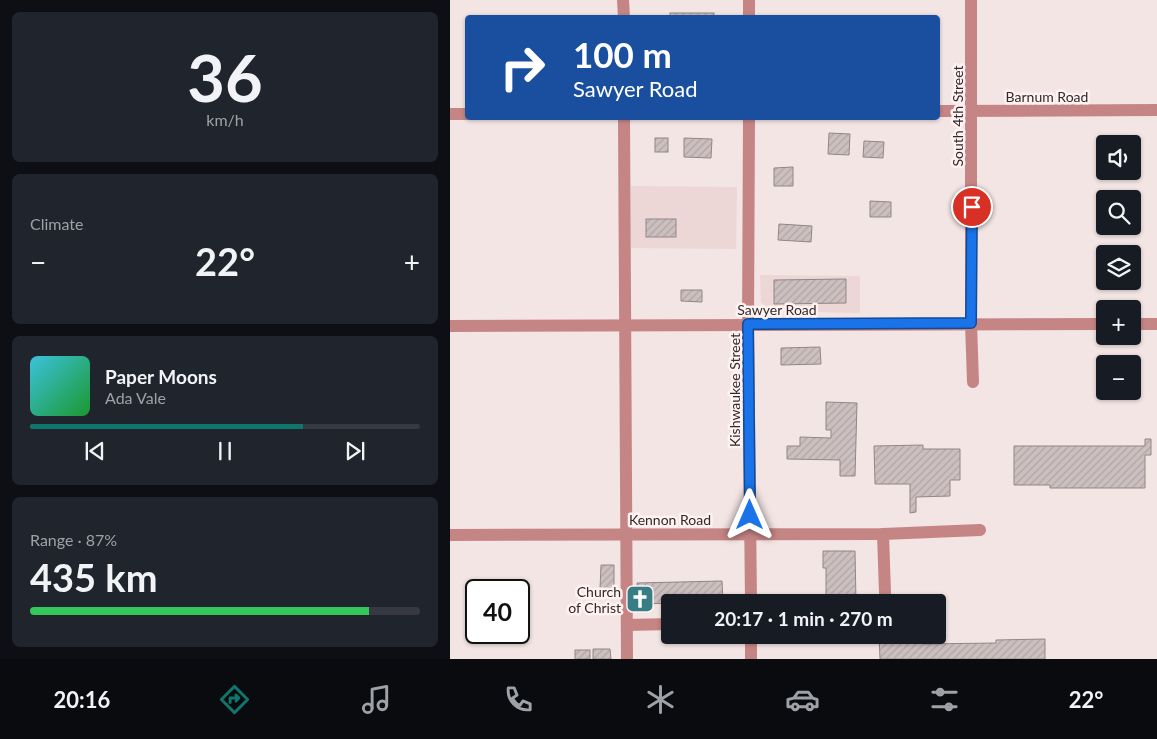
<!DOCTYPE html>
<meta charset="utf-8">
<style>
:root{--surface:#171b24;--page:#20242c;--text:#f1f3f6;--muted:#9ea1a6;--line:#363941;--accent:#0f766e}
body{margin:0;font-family:Lato,sans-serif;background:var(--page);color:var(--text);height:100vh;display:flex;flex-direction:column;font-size:19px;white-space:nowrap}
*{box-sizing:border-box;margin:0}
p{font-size:16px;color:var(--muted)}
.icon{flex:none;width:28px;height:28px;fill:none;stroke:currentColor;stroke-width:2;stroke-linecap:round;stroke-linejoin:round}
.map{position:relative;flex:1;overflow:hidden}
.panel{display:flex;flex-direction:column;gap:12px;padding:12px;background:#0d0f14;width:450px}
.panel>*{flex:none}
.hud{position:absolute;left:15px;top:15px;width:475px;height:105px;border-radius:5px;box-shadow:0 1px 4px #0004;background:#1a4fa0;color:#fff;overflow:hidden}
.fabs{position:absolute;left:646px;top:135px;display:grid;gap:10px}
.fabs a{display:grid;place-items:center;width:45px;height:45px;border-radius:5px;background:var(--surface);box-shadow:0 1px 4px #0004;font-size:25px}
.speed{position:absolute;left:15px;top:579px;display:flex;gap:10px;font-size:25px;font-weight:700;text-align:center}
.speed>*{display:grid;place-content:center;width:65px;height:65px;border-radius:50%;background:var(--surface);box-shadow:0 1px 4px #0004;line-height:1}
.speed .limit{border:2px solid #111;border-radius:8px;background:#fff;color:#111}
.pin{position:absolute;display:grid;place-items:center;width:42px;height:42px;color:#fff;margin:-21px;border:2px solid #fff;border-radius:50%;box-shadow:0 1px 5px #0007}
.me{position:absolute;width:55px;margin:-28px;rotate:0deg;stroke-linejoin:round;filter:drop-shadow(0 0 4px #0008)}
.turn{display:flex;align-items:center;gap:18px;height:105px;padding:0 25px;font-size:22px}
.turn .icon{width:65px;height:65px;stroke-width:2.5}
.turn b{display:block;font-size:35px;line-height:42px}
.big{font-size:38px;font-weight:700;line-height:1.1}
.panel .card{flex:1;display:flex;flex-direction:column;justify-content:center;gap:8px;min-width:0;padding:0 18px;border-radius:8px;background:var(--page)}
.panel .dial{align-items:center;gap:0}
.dial b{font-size:65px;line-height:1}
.song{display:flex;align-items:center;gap:15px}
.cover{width:60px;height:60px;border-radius:8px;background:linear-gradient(135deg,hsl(190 70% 55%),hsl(130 70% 35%))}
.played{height:5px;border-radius:2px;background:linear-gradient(90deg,var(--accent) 70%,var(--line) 70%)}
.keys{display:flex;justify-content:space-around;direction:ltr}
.heat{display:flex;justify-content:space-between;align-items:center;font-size:28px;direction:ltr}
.charge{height:8px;border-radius:4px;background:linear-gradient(90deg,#34c759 87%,var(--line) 0)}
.trip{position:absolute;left:211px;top:594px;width:285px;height:50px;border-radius:5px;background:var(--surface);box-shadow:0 1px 4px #0004;font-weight:700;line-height:50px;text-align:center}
.tab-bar{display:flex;height:80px;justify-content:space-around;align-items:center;background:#090b0e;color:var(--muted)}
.tab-bar .icon{width:35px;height:35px}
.tab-bar .current{color:var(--accent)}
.tab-bar b{font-size:22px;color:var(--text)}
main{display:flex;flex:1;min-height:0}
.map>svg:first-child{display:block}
.built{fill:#ecd6d6}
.building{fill:url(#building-hatch);stroke:#928786}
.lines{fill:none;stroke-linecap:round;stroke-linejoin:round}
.minor{stroke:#c68585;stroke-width:12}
.route-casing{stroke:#114b97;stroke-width:12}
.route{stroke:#1a73e8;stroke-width:9}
.labels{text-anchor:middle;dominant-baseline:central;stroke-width:5;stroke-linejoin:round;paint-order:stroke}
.street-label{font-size:14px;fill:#2f2a2a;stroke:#fff2f1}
.poi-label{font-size:14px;fill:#2f2a2a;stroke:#fff2f1;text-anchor:end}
</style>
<main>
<section class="panel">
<div class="card dial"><b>36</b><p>km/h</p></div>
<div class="card"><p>Climate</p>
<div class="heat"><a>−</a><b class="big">22°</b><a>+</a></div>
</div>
<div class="card">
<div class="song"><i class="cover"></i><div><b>Paper Moons</b><p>Ada Vale</p></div></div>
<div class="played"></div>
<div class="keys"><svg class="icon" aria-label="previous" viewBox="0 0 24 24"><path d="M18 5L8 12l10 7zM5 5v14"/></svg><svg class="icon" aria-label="pause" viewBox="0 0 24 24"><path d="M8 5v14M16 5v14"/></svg><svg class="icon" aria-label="next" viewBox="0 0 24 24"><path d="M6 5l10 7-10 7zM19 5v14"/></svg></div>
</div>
<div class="card"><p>Range · 87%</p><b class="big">435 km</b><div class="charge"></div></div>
</section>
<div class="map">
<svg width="707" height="659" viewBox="0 0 707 659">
<defs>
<pattern id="building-hatch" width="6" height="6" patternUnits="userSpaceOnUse" patternTransform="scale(1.25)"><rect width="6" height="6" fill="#ccbfbf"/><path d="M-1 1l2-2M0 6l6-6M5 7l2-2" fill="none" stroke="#b0a4a4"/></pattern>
</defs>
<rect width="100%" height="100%" fill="#f2e5e4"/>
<!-- built -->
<g class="built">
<polygon points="181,186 287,187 286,249 181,248"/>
<polygon points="310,275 410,276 410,313 320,311 311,302"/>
</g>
<!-- building -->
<g class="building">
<rect x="220" y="13" width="44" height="5"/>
<polygon points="379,133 400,134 399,155 378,154"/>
<rect x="205" y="138" width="13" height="14"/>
<polygon points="234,138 262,139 261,158 234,157"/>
<polygon points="414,141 434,142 433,158 413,157"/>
<polygon points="343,167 343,186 324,186 324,168"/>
<polygon points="420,201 441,202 441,217 420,217"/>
<rect x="196" y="219" width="30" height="18"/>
<polygon points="329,224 362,226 361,242 328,240"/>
<polygon points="396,279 396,303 324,304 324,280"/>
<polygon points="231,290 252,290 252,302 231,301"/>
<polygon points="370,347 371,364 331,365 331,348"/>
<polygon points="376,402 407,403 405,476 390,476 390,460 337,459 337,446 350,446 350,437 381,438 381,430 376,430"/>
<polygon points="695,439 701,439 701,455 695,455 695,488 600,488 600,485 564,485 564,446 695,446"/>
<polygon points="473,445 473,449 510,449 510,480 500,480 500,496 466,497 466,512 460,513 460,484 425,484 424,446"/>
<polygon points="373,551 405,551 406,602 376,602 376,568 373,568"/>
<polygon points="151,565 164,565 164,589 150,589"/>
<polygon points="272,581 273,602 188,604 187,583"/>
<polygon points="429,635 473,635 473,644 546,643 546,640 595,639 595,659 430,659"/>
<polygon points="143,649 160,649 161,659 143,659"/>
<rect x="125" y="650" width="15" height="9"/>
</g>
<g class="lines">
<!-- minor -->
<g class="minor">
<polyline points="173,0 174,18"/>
<polyline points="299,0 299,18"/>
<polyline points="521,0 521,323 523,382"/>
<polyline points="488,111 707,110"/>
<polyline points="0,114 18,114"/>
<polyline points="174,118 177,659"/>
<polyline points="299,118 298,324 301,602"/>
<polyline points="682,324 707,324"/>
<polyline points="0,326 655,324"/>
<polyline points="433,534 435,593"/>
<polyline points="0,535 433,534 530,530"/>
<polyline points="177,625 220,624"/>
<polyline points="301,635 301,659"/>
</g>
</g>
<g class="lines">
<defs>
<polyline id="route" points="300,515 298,324 521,323 522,207"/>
</defs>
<!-- route casing -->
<use href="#route" class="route-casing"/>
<!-- route -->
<use href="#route" class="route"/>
</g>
<!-- icons -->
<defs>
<symbol id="church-square" viewBox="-11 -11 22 22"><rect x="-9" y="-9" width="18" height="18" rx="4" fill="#367d86" stroke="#fff2f1"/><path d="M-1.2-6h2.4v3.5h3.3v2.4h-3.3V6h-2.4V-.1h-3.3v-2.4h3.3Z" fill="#fff"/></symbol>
</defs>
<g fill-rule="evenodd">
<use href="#church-square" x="174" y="583" width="32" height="32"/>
</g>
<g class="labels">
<!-- street labels -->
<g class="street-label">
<text x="597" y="96">Barnum Road</text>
<text transform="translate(507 116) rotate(-90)">South 4th Street</text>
<text x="327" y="309">Sawyer Road</text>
<text transform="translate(284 390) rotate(-90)">Kishwaukee Street</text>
<text x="220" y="519">Kennon Road</text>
</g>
<!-- poi labels -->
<g class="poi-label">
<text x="171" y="591">Church<tspan x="171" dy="16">of Christ</tspan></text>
</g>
</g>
</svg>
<div class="fabs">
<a><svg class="icon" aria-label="sound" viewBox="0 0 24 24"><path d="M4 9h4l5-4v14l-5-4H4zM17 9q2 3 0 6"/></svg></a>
<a><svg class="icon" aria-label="search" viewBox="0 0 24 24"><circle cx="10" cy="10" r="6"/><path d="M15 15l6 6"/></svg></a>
<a><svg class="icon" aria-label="layers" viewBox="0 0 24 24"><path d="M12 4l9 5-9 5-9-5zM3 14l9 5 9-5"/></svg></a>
<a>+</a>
<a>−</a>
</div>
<div class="speed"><div class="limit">40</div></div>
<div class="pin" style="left:522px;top:207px;background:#d93025"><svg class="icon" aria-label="arrive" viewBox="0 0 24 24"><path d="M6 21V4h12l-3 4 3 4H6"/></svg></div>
<svg class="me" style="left:300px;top:515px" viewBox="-20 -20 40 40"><path d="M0-17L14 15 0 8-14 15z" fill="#1a73e8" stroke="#fff" stroke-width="4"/></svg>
<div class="trip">20:17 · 1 min · 270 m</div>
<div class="hud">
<div class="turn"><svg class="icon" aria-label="right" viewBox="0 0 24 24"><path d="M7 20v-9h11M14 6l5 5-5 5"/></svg><div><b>100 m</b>Sawyer Road</div></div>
</div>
</div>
</main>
<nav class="tab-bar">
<b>20:16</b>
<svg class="icon current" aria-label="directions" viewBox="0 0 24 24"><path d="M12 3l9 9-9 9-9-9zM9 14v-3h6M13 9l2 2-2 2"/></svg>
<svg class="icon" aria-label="music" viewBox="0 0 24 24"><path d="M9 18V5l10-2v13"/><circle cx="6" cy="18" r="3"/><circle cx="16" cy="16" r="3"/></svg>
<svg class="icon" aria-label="phone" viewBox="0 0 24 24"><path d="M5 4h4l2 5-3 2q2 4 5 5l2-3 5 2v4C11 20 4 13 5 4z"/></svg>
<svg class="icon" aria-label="climate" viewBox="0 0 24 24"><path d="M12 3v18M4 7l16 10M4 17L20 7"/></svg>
<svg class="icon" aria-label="car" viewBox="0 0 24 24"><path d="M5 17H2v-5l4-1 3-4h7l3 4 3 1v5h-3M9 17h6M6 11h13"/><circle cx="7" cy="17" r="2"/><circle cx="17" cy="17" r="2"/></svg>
<svg class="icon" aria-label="filters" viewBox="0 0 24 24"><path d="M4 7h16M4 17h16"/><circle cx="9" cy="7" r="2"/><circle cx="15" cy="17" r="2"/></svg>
<b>22°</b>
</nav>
